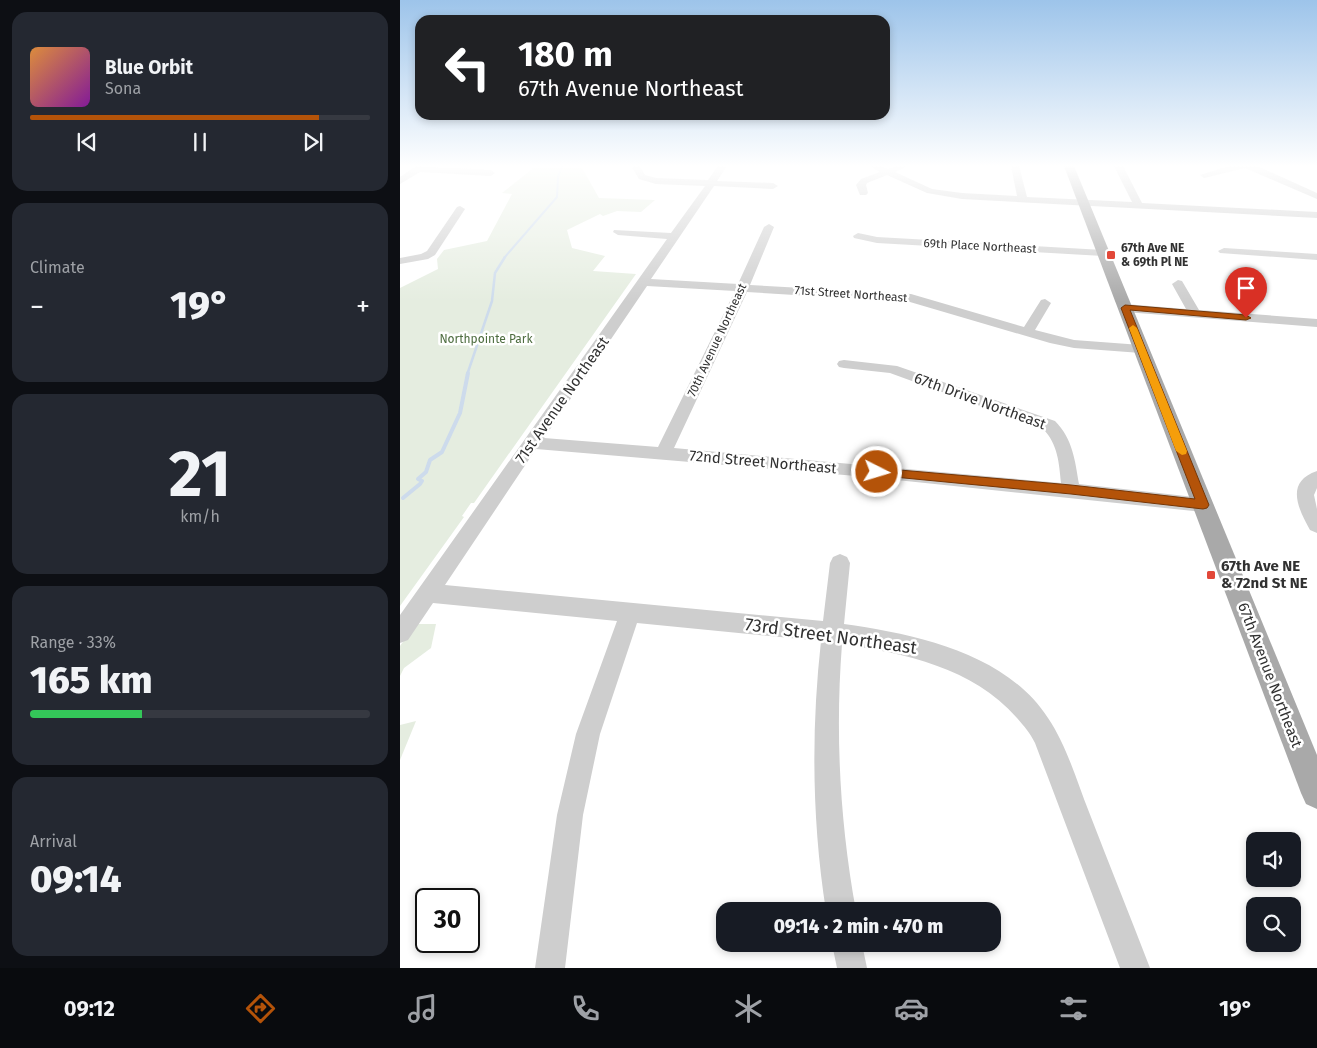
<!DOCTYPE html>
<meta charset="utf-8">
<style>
:root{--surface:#171b24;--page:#242831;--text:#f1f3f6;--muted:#9ea1a6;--line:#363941;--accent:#b45309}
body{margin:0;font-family:"Fira Sans",sans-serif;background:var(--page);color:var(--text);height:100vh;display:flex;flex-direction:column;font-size:19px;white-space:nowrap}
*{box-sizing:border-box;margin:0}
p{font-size:16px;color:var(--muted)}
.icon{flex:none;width:28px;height:28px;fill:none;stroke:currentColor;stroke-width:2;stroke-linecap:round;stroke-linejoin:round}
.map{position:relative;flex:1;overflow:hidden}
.details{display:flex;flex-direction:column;gap:12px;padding:12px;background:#0d0f14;width:400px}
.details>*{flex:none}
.guide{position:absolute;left:15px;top:15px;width:475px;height:105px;border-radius:15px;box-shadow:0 2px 8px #0003;background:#202124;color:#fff;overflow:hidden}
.controls{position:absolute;left:846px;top:832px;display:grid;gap:10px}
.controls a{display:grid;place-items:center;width:55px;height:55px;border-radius:10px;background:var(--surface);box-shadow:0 2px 8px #0003;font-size:25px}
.speed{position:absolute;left:15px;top:888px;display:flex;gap:10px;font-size:25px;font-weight:700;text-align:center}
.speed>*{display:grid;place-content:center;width:65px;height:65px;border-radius:50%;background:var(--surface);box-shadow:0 2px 8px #0003;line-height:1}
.speed .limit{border:2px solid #111;border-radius:8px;background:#fff;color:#111}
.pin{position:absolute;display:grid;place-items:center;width:42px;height:42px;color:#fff;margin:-51px -21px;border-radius:50% 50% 50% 0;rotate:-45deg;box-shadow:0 0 5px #0007}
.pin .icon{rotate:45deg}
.me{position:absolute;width:55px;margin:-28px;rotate:95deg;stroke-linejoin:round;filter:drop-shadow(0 0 4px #0008)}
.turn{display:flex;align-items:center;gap:18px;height:105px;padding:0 20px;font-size:22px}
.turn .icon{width:65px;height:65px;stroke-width:2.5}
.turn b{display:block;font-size:35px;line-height:42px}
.big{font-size:38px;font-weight:800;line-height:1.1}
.details .tile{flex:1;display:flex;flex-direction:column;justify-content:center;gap:8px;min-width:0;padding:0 18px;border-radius:15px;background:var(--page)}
.details .dial{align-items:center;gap:0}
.dial b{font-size:65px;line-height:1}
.song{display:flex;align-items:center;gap:15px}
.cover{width:60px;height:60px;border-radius:8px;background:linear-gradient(135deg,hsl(30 70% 55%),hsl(290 70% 35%))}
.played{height:5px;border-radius:2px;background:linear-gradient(90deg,var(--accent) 85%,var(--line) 85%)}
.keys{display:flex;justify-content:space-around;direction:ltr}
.heat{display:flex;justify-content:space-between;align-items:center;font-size:28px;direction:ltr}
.charge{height:8px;border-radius:4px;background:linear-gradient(90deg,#34c759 33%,var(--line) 0)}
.trip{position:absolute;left:316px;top:902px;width:285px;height:50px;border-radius:15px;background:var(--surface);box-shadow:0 2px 8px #0003;font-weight:800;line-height:50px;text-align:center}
.menu{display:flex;height:80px;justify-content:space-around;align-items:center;background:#090b0e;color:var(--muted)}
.menu .icon{width:35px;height:35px}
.menu .on{color:var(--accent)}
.menu b{font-size:22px;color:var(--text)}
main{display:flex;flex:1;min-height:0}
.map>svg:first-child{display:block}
.green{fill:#e5ede0}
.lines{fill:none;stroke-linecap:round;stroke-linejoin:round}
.stream-far2{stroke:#cddbec;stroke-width:2}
.stream-far1{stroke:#cddbec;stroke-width:2.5}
.stream{stroke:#cddbec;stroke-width:4}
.minor{fill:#cecece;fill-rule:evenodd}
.major{fill:#a9a9a9;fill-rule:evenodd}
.route{fill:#b45309;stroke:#753606}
.slow{fill:#f59e0b}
.poi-dot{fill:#e24839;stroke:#fff;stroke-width:2}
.labels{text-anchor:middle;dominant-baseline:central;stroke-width:5;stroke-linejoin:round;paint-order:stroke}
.far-street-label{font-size:12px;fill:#313131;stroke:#fff}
.far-poi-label{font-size:12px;font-weight:bold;fill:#313131;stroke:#fff;text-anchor:start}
.far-park-label{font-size:12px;fill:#4d6c3f;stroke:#fff}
.street-label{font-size:15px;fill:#313131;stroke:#fff}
.poi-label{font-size:15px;font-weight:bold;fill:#313131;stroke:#fff;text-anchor:start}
.near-street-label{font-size:18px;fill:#313131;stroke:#fff}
</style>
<main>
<section class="details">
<div class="tile">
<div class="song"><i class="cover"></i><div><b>Blue Orbit</b><p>Sona</p></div></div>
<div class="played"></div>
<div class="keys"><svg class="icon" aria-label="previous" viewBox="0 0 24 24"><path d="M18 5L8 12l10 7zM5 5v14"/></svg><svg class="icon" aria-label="pause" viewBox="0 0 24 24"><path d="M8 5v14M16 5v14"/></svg><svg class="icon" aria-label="next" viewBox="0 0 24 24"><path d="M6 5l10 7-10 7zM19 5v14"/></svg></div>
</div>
<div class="tile"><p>Climate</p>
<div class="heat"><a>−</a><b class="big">19°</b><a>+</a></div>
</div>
<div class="tile dial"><b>21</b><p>km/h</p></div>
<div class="tile"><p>Range · 33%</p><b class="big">165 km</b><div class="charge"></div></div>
<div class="tile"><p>Arrival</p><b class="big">09:14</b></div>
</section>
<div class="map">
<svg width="917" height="968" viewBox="0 0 917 968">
<rect width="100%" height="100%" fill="#fff"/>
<!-- green -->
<g class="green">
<polygon points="136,166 181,166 199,198 255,200 241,212 217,211 203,216 200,214 167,230 172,248 205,256 193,271 236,274 74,503 71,503 62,516 64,517 0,606 0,288 38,269 37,259 44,250 87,241 112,194 102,193"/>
<polygon points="16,624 36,624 31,648 4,668 0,676 0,646"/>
<polygon points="16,721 0,760 0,725"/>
</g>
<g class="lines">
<!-- stream-far2 -->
<polyline class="stream-far2" points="104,258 157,197 158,177 162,166"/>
<!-- stream-far1 -->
<polyline class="stream-far1" points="67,375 92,301 95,273 105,257"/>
<!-- stream -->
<polyline class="stream" points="3,498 20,484 22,481 18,479 26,472 30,460 42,452 60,413 68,373"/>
<!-- minor -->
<g class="minor">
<polygon points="16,166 91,170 95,173 91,176 20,172 0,184 0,177"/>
<path d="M 231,166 L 240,166 L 245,175 L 256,178 L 308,180 L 318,166 L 327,166 L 317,181 L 373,183 L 378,186 L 373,189 L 314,186 L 251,279 L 338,284 L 364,227 L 369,224 L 374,227 L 350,285 L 511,294 L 624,327 L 641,300 L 645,299 L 651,303 L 635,330 L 674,340 L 741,345 L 748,349 L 741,353 L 674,348 L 650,343 L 510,302 L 347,292 L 274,448 L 661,483 C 659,463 658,444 643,429 L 490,373 L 444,368 L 439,367 L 437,364 L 439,361 L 444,360 L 497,366 L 655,421 C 673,439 675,461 679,484 L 803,498 L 809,500 L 812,505 L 809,510 L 803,512 L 468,477 L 136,449 L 45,585 L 423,621 L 430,563 L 433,557 L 440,554 L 447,557 L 450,563 L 444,624 C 515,634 606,653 648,718 C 667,746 677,782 689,812 C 709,864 730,916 750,968 L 720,968 L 635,743 C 630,733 624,726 617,718 C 572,667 506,654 442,644 C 435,734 440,823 456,911 L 426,911 C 412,822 411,731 421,641 L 237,623 L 200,734 L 183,815 L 165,968 L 135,968 L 157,815 L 176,734 L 217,621 L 33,603 L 8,640 L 0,643 L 0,615 L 267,239 L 218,235 L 213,232 L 214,230 L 271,233 L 305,186 L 256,184 L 239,179 ZM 247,286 L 335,291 L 258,447 L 144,438 Z"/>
<polygon points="470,166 482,166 488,169 495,166 508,166 495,172 532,189 562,193 617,196 611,166 619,166 627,197 732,202 714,166 723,166 742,203 917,212 917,218 562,199 527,193 487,175 467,183 466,185 468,193 466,195 460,195 456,185 461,179 480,172"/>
<polygon points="829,166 857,166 917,193 917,199 845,168 804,178 800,175"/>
<polygon points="60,206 65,209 35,255 28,259 0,264 0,258 21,254 27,251 57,207"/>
<polygon points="458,233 477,237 703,250 709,253 703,256 477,243 454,238 453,236"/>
<polygon points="824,248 917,254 917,260 820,253 818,251"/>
<polygon points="778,280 782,281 799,310 917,319 917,327 725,312 719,308 725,304 786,309 772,284"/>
<path d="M 917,471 L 917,488 L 914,495 L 917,509 L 917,533 L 910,530 C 899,510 884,482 917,471 Z"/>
<polygon points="432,944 462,944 467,968 437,968"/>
</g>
<!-- major -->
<polygon class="major" points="664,166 674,166 917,755 917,809 906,804 901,793"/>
</g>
<!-- sky -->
<linearGradient id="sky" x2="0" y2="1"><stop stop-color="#9dc4ea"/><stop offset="0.55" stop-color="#fff"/><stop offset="1" stop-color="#fff" stop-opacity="0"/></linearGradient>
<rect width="917" height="302" fill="url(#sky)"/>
<!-- route -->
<polygon class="route" points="725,305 846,315 851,318 846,320 730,310 809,505 807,508 803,509 671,494 473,475 471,472 473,469 477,468 671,485 795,499 721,308"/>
<!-- slow -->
<polygon class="slow" points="733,325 737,328 787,451 786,454 782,455 776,451 729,328"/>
<!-- markers -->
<g class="poi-dot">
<rect x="706" y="250" width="10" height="10" rx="2.5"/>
<rect x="806" y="570" width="10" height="10" rx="2.5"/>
</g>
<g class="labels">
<!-- far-street labels -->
<g class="far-street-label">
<text transform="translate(580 246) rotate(3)">69th Place Northeast</text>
<text transform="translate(451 294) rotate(4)">71st Street Northeast</text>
<text transform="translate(317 340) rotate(-65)">70th Avenue Northeast</text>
</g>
<!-- far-poi labels -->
<g class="far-poi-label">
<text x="721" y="248">67th Ave NE<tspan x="721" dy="14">&amp; 69th Pl NE</tspan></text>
</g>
<!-- far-park labels -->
<g class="far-park-label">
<text x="86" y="339">Northpointe Park</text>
</g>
<!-- street labels -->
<g class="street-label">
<text transform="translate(162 400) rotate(-55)">71st Avenue Northeast</text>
<text transform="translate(580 401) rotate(20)">67th Drive Northeast</text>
<text transform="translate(363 462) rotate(5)">72nd Street Northeast</text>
<text transform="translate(870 675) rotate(69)">67th Avenue Northeast</text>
</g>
<!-- poi labels -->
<g class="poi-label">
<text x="821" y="566">67th Ave NE<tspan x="821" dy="17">&amp; 72nd St NE</tspan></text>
</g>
<!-- near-street labels -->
<g class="near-street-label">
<text transform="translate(431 636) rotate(8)">73rd Street Northeast</text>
</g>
</g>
</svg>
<div class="controls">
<a><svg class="icon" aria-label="sound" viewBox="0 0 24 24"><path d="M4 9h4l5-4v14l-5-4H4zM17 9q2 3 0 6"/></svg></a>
<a><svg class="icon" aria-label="search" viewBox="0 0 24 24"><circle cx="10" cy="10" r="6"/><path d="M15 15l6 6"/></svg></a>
</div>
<div class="speed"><div class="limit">30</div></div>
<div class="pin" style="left:846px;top:318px;background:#d93025"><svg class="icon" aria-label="arrive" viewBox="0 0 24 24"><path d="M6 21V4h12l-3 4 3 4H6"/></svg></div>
<svg class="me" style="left:477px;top:472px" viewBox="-20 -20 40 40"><circle r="17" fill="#b45309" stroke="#fff" stroke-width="3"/><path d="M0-11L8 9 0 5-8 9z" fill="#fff"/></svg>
<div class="trip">09:14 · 2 min · 470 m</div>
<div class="guide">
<div class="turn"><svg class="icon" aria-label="left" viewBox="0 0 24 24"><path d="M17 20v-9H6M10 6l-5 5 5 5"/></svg><div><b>180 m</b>67th Avenue Northeast</div></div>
</div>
</div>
</main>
<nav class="menu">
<b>09:12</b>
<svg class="icon on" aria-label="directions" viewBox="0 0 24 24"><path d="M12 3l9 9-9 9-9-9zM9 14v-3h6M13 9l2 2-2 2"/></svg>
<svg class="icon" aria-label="music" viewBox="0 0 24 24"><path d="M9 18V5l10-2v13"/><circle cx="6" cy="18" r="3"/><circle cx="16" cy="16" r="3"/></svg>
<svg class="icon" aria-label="phone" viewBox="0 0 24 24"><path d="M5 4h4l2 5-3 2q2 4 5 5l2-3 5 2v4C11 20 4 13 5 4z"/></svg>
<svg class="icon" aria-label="climate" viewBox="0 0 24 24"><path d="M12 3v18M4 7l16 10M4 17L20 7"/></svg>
<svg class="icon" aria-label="car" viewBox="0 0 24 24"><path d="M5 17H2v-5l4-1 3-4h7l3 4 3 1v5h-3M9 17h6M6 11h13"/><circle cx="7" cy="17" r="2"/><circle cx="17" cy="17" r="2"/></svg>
<svg class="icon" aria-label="filters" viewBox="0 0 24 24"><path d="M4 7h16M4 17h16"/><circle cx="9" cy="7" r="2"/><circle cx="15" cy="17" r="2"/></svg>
<b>19°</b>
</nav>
